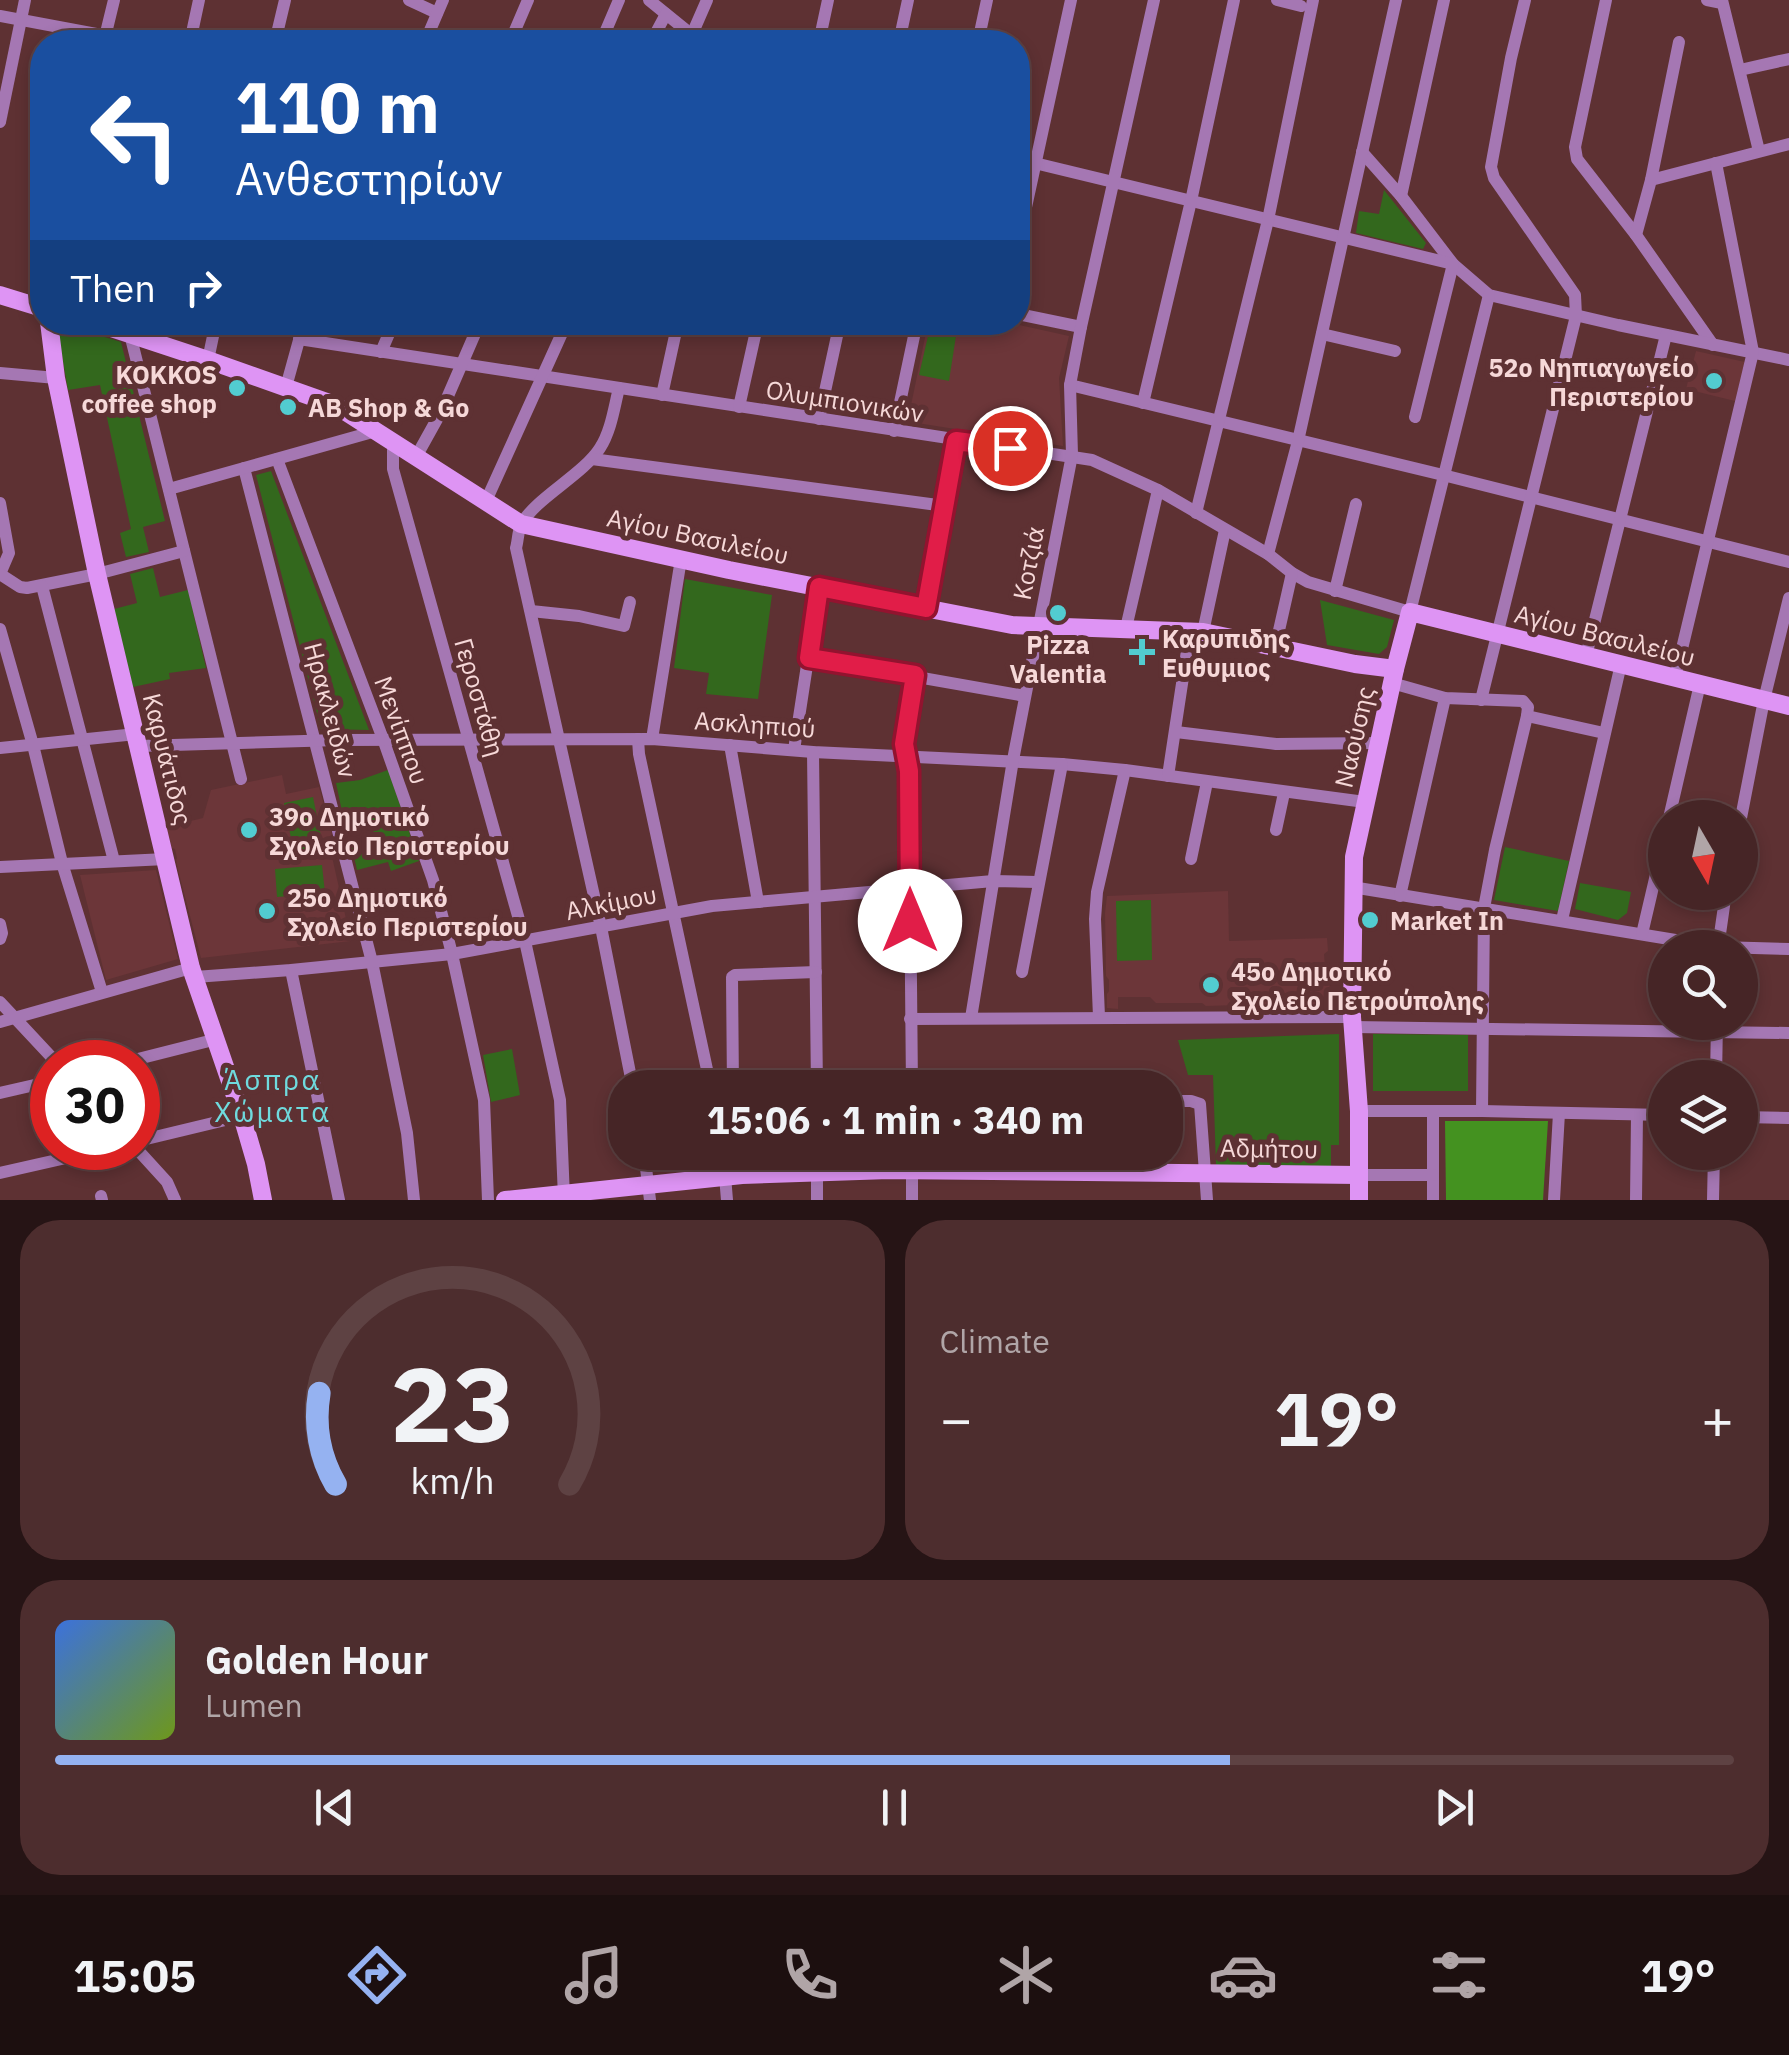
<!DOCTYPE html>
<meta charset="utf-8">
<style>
:root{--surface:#462526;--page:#4d2d2e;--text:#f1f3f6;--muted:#b0a5a7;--line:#5e4243;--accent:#95b2f1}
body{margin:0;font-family:"IBM Plex Sans",sans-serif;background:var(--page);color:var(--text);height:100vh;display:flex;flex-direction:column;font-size:38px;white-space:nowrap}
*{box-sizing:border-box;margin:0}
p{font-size:32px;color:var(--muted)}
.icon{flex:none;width:55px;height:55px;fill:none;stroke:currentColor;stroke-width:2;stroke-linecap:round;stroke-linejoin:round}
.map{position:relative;height:1200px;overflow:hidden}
.details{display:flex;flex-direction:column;gap:20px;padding:20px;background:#261415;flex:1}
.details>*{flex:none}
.top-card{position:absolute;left:30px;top:30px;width:1000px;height:305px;border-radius:40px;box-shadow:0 5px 15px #0003,0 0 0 2px var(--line);background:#1a4fa0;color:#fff;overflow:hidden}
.needle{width:65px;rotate:171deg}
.controls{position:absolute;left:1648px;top:800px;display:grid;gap:20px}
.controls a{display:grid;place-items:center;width:110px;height:110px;border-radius:50%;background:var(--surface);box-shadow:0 5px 15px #0003,0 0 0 2px var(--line);font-size:50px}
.speed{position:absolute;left:30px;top:1040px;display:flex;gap:20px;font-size:50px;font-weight:700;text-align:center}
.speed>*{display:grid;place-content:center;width:130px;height:130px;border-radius:50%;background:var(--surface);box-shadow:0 5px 15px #0003,0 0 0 2px var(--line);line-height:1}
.speed .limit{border:15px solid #d22;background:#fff;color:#111}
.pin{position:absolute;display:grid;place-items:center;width:85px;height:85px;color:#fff;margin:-42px;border:5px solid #fff;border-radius:50%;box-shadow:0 2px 10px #0007}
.me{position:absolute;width:110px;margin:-55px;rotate:0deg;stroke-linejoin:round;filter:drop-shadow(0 0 8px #0008)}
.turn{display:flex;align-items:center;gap:35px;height:210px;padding:0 40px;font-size:45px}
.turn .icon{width:130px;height:130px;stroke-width:2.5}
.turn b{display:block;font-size:70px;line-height:85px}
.then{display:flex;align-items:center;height:95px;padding:0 40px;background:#0003;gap:20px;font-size:38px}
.big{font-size:75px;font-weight:700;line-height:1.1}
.details .tile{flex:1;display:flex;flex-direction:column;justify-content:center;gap:15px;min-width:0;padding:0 35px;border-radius:40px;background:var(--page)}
.details .dial{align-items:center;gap:0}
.dial svg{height:260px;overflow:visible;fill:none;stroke:var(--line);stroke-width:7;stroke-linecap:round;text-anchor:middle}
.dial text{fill:var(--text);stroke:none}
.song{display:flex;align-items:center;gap:30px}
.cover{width:120px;height:120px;border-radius:15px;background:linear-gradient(135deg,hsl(220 70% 55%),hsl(80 70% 35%))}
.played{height:10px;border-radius:5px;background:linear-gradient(90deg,var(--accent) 70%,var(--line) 70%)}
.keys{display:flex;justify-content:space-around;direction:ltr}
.heat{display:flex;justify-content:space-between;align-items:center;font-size:55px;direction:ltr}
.details .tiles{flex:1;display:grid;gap:20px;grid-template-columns:1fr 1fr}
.tile:last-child{grid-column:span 2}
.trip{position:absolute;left:608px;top:1070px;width:575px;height:100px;border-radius:40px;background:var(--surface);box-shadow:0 5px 15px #0003,0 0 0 2px var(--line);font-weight:700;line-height:100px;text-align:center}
.tab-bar{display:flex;height:160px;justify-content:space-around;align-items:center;background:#1c0f0f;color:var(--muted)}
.tab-bar .icon{width:70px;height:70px}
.tab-bar .selected{color:var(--accent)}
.tab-bar b{font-size:45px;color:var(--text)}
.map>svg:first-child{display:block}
.built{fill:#6c3639}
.green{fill:#33681d}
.forest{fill:#449220}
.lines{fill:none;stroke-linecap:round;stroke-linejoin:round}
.street{stroke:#a577b3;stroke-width:12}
.secondary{stroke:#de94f4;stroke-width:18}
.route-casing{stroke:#92132f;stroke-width:25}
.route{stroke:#e11d48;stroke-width:18}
.poi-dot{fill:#52ccd0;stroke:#5e3133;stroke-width:4}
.labels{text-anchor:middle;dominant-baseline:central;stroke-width:10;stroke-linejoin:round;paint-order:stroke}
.poi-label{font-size:25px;font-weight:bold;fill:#f6d8d8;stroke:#5e3133;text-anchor:start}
.street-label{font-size:25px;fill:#f6d8d8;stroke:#5e3133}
.neighbourhood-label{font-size:28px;letter-spacing:2.5px;fill:#6fdbde;stroke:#5e3133}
</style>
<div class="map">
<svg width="1789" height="1200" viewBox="0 0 1789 1200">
<rect width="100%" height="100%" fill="#5e3133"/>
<!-- built -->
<g class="built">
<polygon points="928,323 1010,323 1069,336 1059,378 1063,446 911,422 909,415"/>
<polygon points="1696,351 1745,362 1735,401 1686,389"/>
<polygon points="282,775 286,794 319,787 332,834 328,839 351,941 201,958 178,870 176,860 177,858 175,849 172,848 166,827 203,818 211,790"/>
<polygon points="156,870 178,959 106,980 80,875"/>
<polygon points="1228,891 1229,941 1327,938 1328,951 1324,954 1325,967 1329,970 1330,1008 1271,1008 1269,1003 1254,1009 1242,1009 1238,1005 1206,1006 1202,1003 1156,1003 1150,997 1118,997 1118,1009 1107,1008 1107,994 1109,991 1109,980 1106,976 1105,913 1107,896"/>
</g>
<!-- green -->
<g class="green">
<polygon points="1384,190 1426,243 1423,249 1356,233 1359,211 1379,214"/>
<polygon points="931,323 958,323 949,381 919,375"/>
<polygon points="62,324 121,342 165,521 143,527 149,552 126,557 120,533 131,529 100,385 68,390 57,327"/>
<polygon points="271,471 369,730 321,729 256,475"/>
<polygon points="153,568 160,597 188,590 206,668 169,673 170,679 133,687 114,609 137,603 130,574"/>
<polygon points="685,579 772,595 758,699 706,694 709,673 674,668"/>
<polygon points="1320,600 1394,620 1387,647 1379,654 1327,645"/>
<polygon points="388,770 419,861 391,871 388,862 357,870 352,848 376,842 370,816 344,821 336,783 360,780"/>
<polygon points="313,797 324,851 295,858 284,803"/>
<polygon points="1505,847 1569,861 1558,911 1494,900"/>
<polygon points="322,865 325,893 277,897 275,869"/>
<polygon points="1580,883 1631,892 1627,913 1618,920 1575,909"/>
<polygon points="1151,900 1152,960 1117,961 1116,901"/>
<polygon points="1339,1034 1339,1145 1331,1145 1331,1166 1216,1165 1213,1075 1188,1075 1178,1040"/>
<polygon points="1373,1034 1468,1035 1468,1091 1373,1091"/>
<polygon points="512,1049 520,1095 491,1102 483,1055"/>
</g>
<!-- forest -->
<polygon class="forest" points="1445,1121 1548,1121 1543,1200 1446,1200"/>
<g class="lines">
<!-- street -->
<g class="street">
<polyline points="409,0 437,13"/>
<polyline points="649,0 692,35"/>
<polyline points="1277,0 1301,6"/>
<polyline points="1606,0 1575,147 1577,159 1636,235 1713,345"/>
<polyline points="1707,0 1722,3"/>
<polyline points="1722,0 1759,151"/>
<polyline points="0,16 139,42"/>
<polyline points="690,39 707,0"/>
<polyline points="104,41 114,0"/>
<polyline points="190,42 199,0"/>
<polyline points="275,42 285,0"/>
<polyline points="425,42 443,0"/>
<polyline points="510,42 528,0"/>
<polyline points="601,42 619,0"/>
<polyline points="651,42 666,14"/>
<polyline points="819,42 828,0"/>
<polyline points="899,42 908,0"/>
<polyline points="978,42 987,0"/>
<polyline points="1740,70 1789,59"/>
<polyline points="0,122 25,0"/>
<polyline points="1362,152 1401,196 1453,264 1489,295 1618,325 1789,360"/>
<polyline points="1018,159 1453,264 1415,417"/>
<polyline points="1651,180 1789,144"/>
<polyline points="1401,196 1444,0"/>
<polyline points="1636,235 1651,180 1679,42"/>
<polyline points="1018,244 1071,0"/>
<polyline points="1018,314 1081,327"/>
<polyline points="130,322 130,334 241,779"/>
<polyline points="1322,334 1395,351"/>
<polyline points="299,339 1092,460 1158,490 1268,554 1292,573 1308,582 1410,612 1489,295"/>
<polyline points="381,352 394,322"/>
<polyline points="208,360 216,322"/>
<polyline points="0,373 56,378"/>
<polyline points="1070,385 1443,475 1789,562"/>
<polyline points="286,387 304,322"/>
<path d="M 619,388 C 614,408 611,431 600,448 C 583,475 534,499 521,525 C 518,531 518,541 516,548 L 601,927 L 633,1088"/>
<polyline points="662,395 678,322"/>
<polyline points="1143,403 1191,201 1234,0"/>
<polyline points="739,407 758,322"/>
<polyline points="819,419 840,322"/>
<polyline points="894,431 917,322"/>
<polyline points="393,442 393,469 525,941 560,1100 564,1198"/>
<polyline points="416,457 441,412 480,322"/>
<polyline points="277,459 383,739 433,880 452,954 484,1100 488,1200"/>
<polyline points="592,459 945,506"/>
<polyline points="244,468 372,962 407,1133 414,1200"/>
<polyline points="169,489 376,431"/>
<polyline points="486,501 567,322"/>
<polyline points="0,503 9,553 0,574"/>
<polyline points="1196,513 1268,220 1313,0"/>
<polyline points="1268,554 1298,441 1396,0"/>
<polyline points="0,574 20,587 27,588 97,574 184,551"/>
<polyline points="42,586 114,861"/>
<polyline points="1335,591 1356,504"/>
<polyline points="927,609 956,441"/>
<polyline points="531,611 579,616 624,626 630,602"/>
<polyline points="1126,628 1158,490"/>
<polyline points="0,629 33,745 62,863 102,992"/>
<polyline points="1203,632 1225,530"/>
<polyline points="1275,648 1292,573"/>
<polyline points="1586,656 1666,335"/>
<polyline points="809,658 1025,696"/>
<polyline points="1675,678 1753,352 1716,163"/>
<polyline points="1392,683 1445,698 1523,701 1528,707 1527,716 1604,733"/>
<polyline points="1481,700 1576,316 1575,295 1494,178 1491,167 1511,58 1525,0"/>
<polyline points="1176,732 1276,744 1378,743"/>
<polyline points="638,739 639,754 711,1088"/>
<polyline points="652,739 681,559"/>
<polyline points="730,745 758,902"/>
<polyline points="139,746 338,740 652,739 813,752 1062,764 1125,770 1365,802"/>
<polyline points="0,748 136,734"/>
<polyline points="794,750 819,587"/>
<polyline points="813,752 817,1088"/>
<polyline points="1168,776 1190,631"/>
<polyline points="1669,818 1700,684"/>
<polyline points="1740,823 1764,700 1789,598"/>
<polyline points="1276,830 1284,793"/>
<polyline points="1191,859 1207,782"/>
<polyline points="0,867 166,859"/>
<polyline points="1352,887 1718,947 1789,949"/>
<polyline points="1400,896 1445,698"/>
<polyline points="1562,920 1621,664"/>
<polyline points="0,924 2,933 0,939"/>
<polyline points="1642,934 1665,836"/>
<polyline points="1718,948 1726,892"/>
<polyline points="291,970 339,1200"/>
<polyline points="1022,972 1062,764"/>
<polyline points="195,977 291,970 452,954 712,906 993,881 1037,882"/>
<polyline points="0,1002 56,1062"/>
<polyline points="1099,1017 1095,919 1097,892 1125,770"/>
<polyline points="971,1018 1013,760 1072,455 1070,385 1081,327 1154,0"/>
<polyline points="910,1019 1352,1017"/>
<polyline points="0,1022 191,968"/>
<polyline points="1353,1027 1789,1033"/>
<polyline points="126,1062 217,1039"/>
<polyline points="1716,1078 1717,1022"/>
<polyline points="733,1088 732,977 735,975 816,972"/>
<polyline points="912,1088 909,771 904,744 915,675"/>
<polyline points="0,1093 52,1081"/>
<polyline points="1165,1101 1191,1101 1200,1104 1207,1200"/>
<polyline points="1359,1111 1482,1111 1665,1115"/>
<polyline points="1433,1111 1433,1200"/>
<polyline points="1482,1111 1484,908 1495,850 1527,716"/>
<polyline points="1740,1117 1789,1118"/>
<polyline points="138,1141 242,1116"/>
<polyline points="136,1148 167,1182 175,1200"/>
<polyline points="644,1152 650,1200"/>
<polyline points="723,1152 727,1200"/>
<polyline points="817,1152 817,1200"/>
<polyline points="912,1152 912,1200"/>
<polyline points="0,1173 110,1148"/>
<polyline points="1359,1175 1433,1175"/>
<polyline points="101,1196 102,1200"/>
<polyline points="1554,1200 1559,1113"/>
<polyline points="1636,1200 1637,1115"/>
<polyline points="1713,1200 1714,1152"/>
</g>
<!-- secondary -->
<g class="secondary">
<polyline points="0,295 42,308"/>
<polyline points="49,322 56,378 97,574 191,968 242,1116 256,1164 263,1200"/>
<polyline points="93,322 208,360 335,405 521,524 729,570 1012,625 1203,632 1355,664 1395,669"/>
<polyline points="505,1200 742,1175 889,1170 1359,1175"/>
<polyline points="1359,1200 1359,1111 1352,1017 1354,857 1395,669 1410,612 1789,706"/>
</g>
</g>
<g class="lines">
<defs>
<polyline id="route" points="910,921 909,771 904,744 915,675 809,658 819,587 926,608 956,441 1010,448"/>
</defs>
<!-- route casing -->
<use href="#route" class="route-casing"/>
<!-- route -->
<use href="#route" class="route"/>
</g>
<!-- markers -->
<g class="poi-dot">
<circle cx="1714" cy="381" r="10"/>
<circle cx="237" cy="388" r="10"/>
<circle cx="288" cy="407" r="10"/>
<circle cx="1058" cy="613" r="10"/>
<path d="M1137 637h10v10h10v10h-10v10h-10v-10h-10v-10h10z"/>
<circle cx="249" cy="830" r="10"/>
<circle cx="267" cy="911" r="10"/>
<circle cx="1370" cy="920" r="10"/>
<circle cx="1211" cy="985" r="10"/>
</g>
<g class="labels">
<!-- poi labels -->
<g class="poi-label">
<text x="1694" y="367" text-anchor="end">52ο Νηπιαγωγείο<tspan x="1694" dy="29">Περιστερίου</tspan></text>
<text x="217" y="374" text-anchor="end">KOKKOS<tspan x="217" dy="29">coffee shop</tspan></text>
<text x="308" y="407">AB Shop &amp; Go</text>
<text x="1162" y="638">Καρυπιδης<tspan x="1162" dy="29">Ευθυμιος</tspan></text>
<text x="1058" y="644" text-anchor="middle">Pizza<tspan x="1058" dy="29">Valentia</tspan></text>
<text x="269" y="816">39ο Δημοτικό<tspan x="269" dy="29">Σχολείο Περιστερίου</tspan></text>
<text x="287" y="897">25ο Δημοτικό<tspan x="287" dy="29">Σχολείο Περιστερίου</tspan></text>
<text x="1390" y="920">Market In</text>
<text x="1231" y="971">45ο Δημοτικό<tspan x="1231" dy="29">Σχολείο Πετρούπολης</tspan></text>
</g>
<!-- street labels -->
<g class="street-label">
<text transform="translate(845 401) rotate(9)">Ολυμπιονικών</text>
<text transform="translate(698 536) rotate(12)">Αγίου Βασιλείου</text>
<text transform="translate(1028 563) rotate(-79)">Κοτζιά</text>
<text transform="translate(1605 635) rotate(14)">Αγίου Βασιλείου</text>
<text transform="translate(480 697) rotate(74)">Γεροστάθη</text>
<text transform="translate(331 710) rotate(75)">Ηρακλειδών</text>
<text transform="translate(755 724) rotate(4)">Ασκληπιού</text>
<text transform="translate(402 730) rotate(70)">Μενίππου</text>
<text transform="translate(1354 737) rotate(-77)">Ναούσης</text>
<text transform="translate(168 759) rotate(76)">Καρυάτιδος</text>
<text transform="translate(611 902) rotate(-11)">Αλκίμου</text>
<text transform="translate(1269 1148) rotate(1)">Αδμήτου</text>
</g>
<!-- neighbourhood labels -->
<g class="neighbourhood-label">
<text x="273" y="1079">Άσπρα<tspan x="273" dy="32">Χώματα</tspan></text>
</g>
</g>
</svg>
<div class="controls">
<a><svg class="needle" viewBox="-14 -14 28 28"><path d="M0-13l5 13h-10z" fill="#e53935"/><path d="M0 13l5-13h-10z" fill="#b0a5a7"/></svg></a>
<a><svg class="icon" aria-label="search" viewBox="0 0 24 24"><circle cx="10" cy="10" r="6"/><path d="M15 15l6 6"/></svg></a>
<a><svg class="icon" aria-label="layers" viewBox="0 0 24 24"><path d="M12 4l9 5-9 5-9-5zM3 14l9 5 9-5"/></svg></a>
</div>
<div class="speed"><div class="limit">30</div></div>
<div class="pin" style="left:1010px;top:448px;background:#d93025"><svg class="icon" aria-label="arrive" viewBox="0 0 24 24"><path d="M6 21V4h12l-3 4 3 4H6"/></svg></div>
<svg class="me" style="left:910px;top:921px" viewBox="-20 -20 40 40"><circle r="19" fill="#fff"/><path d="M0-13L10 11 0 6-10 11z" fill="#e11d48"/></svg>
<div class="trip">15:06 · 1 min · 340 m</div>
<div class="top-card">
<div class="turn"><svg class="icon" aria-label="left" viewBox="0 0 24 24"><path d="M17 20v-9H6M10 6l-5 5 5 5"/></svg><div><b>110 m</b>Ανθεστηρίων</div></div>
<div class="then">Then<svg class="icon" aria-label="right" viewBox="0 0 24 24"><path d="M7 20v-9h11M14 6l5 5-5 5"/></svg></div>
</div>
</div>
<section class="details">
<div class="tiles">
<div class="tile dial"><svg viewBox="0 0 100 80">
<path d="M14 69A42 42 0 1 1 86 69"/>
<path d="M14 69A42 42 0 0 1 9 41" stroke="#95b2f1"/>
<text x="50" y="56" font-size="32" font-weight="700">23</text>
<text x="50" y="72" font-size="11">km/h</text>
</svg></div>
<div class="tile"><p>Climate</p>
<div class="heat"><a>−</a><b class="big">19°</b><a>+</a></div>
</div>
<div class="tile">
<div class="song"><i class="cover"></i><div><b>Golden Hour</b><p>Lumen</p></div></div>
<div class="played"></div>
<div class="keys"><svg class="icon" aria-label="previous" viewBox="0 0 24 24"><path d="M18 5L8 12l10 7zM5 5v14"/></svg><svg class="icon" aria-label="pause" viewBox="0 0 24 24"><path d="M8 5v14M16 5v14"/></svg><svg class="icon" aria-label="next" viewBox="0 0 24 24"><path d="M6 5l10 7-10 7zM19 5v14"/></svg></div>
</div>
</div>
</section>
<nav class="tab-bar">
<b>15:05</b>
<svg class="icon selected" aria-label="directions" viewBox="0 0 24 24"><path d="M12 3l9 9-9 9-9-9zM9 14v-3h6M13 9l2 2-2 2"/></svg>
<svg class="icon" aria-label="music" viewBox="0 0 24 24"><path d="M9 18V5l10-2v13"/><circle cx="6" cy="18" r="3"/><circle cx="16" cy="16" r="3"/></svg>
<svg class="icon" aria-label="phone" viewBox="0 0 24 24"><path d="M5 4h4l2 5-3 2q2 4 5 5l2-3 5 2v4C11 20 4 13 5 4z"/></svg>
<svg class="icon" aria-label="climate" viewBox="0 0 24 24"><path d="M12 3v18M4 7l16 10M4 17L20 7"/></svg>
<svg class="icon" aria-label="car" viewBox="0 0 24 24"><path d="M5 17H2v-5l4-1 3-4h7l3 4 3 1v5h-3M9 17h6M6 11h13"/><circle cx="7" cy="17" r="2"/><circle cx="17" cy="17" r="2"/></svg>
<svg class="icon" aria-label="filters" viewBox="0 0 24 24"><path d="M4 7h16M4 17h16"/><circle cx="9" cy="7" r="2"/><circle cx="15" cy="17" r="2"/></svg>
<b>19°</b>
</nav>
